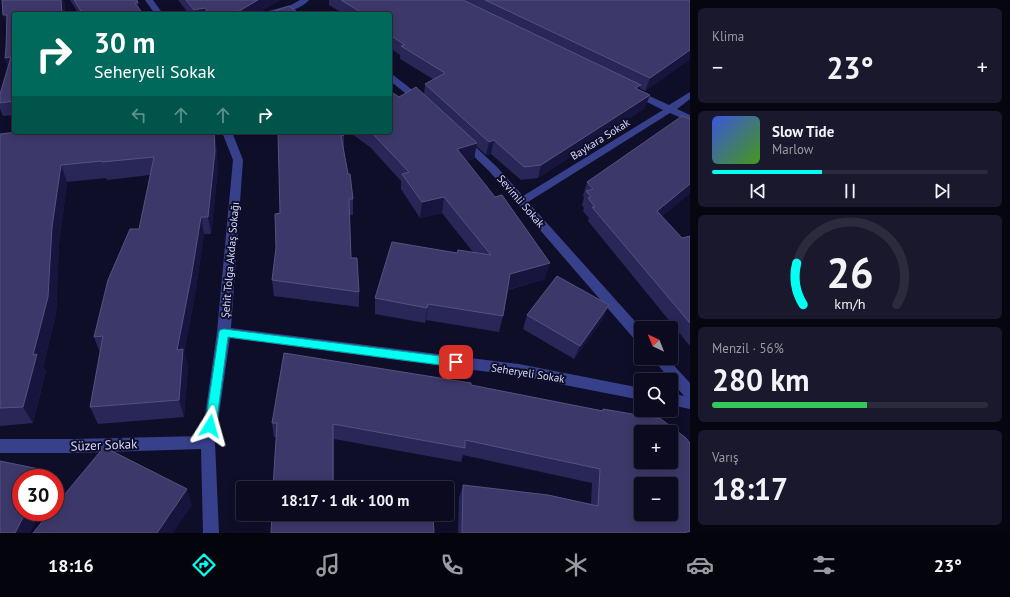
<!DOCTYPE html>
<html lang="tr">
<meta charset="utf-8">
<style>
:root{--surface:#0b0a1f;--page:#19182c;--text:#f1f3f6;--muted:#9a9aa4;--line:#2b2b3d;--accent:#02fff2}
body{margin:0;font-family:"PT Sans",sans-serif;background:var(--page);color:var(--text);height:100vh;display:flex;flex-direction:column;font-size:15px;white-space:nowrap}
*{box-sizing:border-box;margin:0}
p{font-size:13px;color:var(--muted)}
.icon{flex:none;width:22px;height:22px;fill:none;stroke:currentColor;stroke-width:2;stroke-linecap:round;stroke-linejoin:round}
.map{position:relative;flex:1;overflow:hidden}
.drawer{display:flex;flex-direction:column;gap:8px;padding:8px;background:#060611;width:320px}
.drawer>*{flex:none}
.banner{position:absolute;left:12px;top:12px;width:380px;height:122px;border-radius:4px;box-shadow:0 2px 10px #0003,0 0 0 1px var(--line);background:#00695c;color:#fff;overflow:hidden}
.needle{width:26px;rotate:317deg}
.tools{position:absolute;left:634px;top:321px;display:grid;gap:8px}
.tools a{display:grid;place-items:center;width:44px;height:44px;border-radius:4px;background:var(--surface);box-shadow:0 2px 10px #0003,0 0 0 1px var(--line);font-size:20px}
.speed{position:absolute;left:12px;top:469px;display:flex;gap:8px;font-size:20px;font-weight:700;text-align:center}
.speed>*{display:grid;place-content:center;width:52px;height:52px;border-radius:50%;background:var(--surface);box-shadow:0 2px 10px #0003,0 0 0 1px var(--line);line-height:1}
.speed .limit{border:6px solid #d22;background:#fff;color:#111}
.pin{position:absolute;display:grid;place-items:center;width:34px;height:34px;color:#fff;margin:-17px;border-radius:8px;box-shadow:0 2px 6px #0006}
.me{position:absolute;width:44px;margin:-22px;rotate:8deg;stroke-linejoin:round;filter:drop-shadow(0 0 3px #0008)}
.turn{display:flex;align-items:center;gap:14px;height:84px;padding:0 16px;font-size:18px}
.turn .icon{width:52px;height:52px;stroke-width:2.5}
.turn b{display:block;font-size:28px;line-height:34px}
.lanes{display:flex;align-items:center;height:38px;padding:0 16px;background:#0003;justify-content:center;gap:20px;direction:ltr}
.lanes .off{opacity:.35}
.big{font-size:30px;font-weight:600;line-height:1.1}
.drawer .card{flex:1;display:flex;flex-direction:column;justify-content:center;gap:6px;min-width:0;padding:0 14px;border-radius:6px;background:var(--page)}
.drawer .dial{align-items:center;gap:0}
.dial svg{height:104px;overflow:visible;fill:none;stroke:var(--line);stroke-width:7;stroke-linecap:round;text-anchor:middle}
.dial text{fill:var(--text);stroke:none}
.song{display:flex;align-items:center;gap:12px}
.cover{width:48px;height:48px;border-radius:6px;background:linear-gradient(135deg,hsl(230 70% 55%),hsl(100 70% 35%))}
.played{height:4px;border-radius:2px;background:linear-gradient(90deg,var(--accent) 40%,var(--line) 40%)}
.keys{display:flex;justify-content:space-around;direction:ltr}
.heat{display:flex;justify-content:space-between;align-items:center;font-size:22px;direction:ltr}
.charge{height:6px;border-radius:3px;background:linear-gradient(90deg,#34c759 56%,var(--line) 0)}
.trip{position:absolute;left:236px;top:481px;width:218px;height:40px;border-radius:4px;background:var(--surface);box-shadow:0 2px 10px #0003,0 0 0 1px var(--line);font-weight:600;line-height:40px;text-align:center}
.dock{display:flex;height:64px;justify-content:space-around;align-items:center;background:#04040c;color:var(--muted)}
.dock .icon{width:28px;height:28px}
.dock .active{color:var(--accent)}
.dock b{font-size:18px;color:var(--text)}
main{display:flex;flex:1;min-height:0}
.map>svg:first-child{display:block}
.lines{fill:none;stroke-linecap:round;stroke-linejoin:round}
.minor{fill:#37408b;fill-rule:evenodd}
.wall{fill:#292658}
.shaded-wall{fill:#17153d}
.building{fill:#3c396a;stroke:#545281;fill-rule:evenodd}
.route{fill:#02fff2;stroke:#01a69d}
.labels{text-anchor:middle;dominant-baseline:central;stroke-width:4;stroke-linejoin:round;paint-order:stroke}
.street-label{font-size:11px;fill:#d6d8ff;stroke:#0f0e29}
.near-street-label{font-size:13px;fill:#d6d8ff;stroke:#0f0e29}
</style>
<main>
<div class="map">
<svg width="690" height="533" viewBox="0 0 690 533">
<rect width="100%" height="100%" fill="#0f0e29"/>
<g class="lines">
<!-- minor -->
<g class="minor">
<polygon points="145,0 153,0 163,14 155,14"/>
<path d="M 300,0 L 309,0 C 298,12 279,14 264,14 L 265,12 L 291,5 Z"/>
<polygon points="390,74 393,75 424,99 426,101 424,103 418,103 390,81"/>
<polygon points="634,89 669,105 690,92 690,99 677,109 690,115 690,122 670,113 528,202 641,328 641,342 636,341 489,171 458,141 459,139 467,139 497,167 523,196 663,110 631,94 629,92 631,90"/>
<polygon points="222,132 232,132 243,160 231,328 519,364 641,388 641,400 519,376 230,338 215,442 219,533 203,533 201,449 74,453 0,453 0,439 74,439 202,436 217,332 233,160"/>
<polygon points="652,358 667,358 690,383 690,409 671,405 671,393 684,396"/>
</g>
</g>
<!-- wall -->
<g class="wall">
<polygon points="2,0 64,0 65,14 14,14 14,115 3,116 0,109 0,94 8,67 5,58 6,48 7,25"/>
<polygon points="70,0 137,0 138,3 140,10 143,14 79,14"/>
<polygon points="178,0 280,0 256,14 189,14"/>
<polygon points="329,0 690,0 690,59 645,91 639,88 639,90 645,108 538,178 521,180 491,154 486,155 476,146 474,159 466,161 545,279 508,290 503,316 499,332 426,320 425,323 375,314 375,298 457,253 473,252 442,213 420,218 401,189 401,181 370,147 349,132 390,132 399,97 424,95 425,84 433,79 400,59 400,55 390,48 390,14 344,14 329,5"/>
<polygon points="690,119 690,193 662,216 682,238 690,236 690,346 588,221 589,218 583,211 584,208 582,205 584,197 583,196 587,182"/>
<polygon points="18,132 215,132 218,168 211,234 204,234 195,295 184,353 188,366 184,417 98,424 90,407 100,353 94,337 139,229 150,175 107,180 106,178 67,182 59,244 56,314 43,367 46,371 33,423 0,426 0,134"/>
<polygon points="278,132 344,135 344,151 353,199 353,215 349,215 351,258 359,292 359,307 274,296 272,280 280,213"/>
<polygon points="527,315 603,319 574,359 523,329"/>
<polygon points="471,385 602,411 603,409 690,533 458,533 459,498 463,485 591,504 592,483 463,455 461,462 334,439 334,482 273,488 277,437 274,437 272,423"/>
</g>
<!-- shaded-wall -->
<g class="shaded-wall">
<polygon points="61,0 64,0 65,14 62,14"/>
<polygon points="258,0 280,0 256,14 234,14"/>
<polygon points="135,3 138,3 141,14"/>
<polygon points="205,8 206,14 195,14 194,10"/>
<polygon points="3,15 7,15 8,28"/>
<polygon points="690,50 690,59 645,91 650,78"/>
<polygon points="11,57 10,71 5,58"/>
<polygon points="641,85 636,98 635,88"/>
<polygon points="650,95 645,108 538,178 541,165"/>
<polygon points="214,132 215,132 218,168 211,234 208,217"/>
<polygon points="494,140 491,154 486,155 489,142"/>
<polygon points="477,143 474,159 455,165 457,149"/>
<polygon points="61,165 67,182 59,244 56,314 43,367 46,371 33,423 23,407 33,355"/>
<polygon points="690,184 690,193 652,225 657,211"/>
<polygon points="444,197 442,213 420,218 422,202"/>
<polygon points="201,217 204,234 195,295 184,353 188,366 184,417 179,400 177,350"/>
<polygon points="550,263 545,279 506,290 510,274"/>
<polygon points="428,304 426,320 425,323 427,308"/>
<polygon points="609,305 603,319 574,359 580,346"/>
<polygon points="49,471 53,478 45,478"/>
<polygon points="187,489 192,505 173,533 157,533"/>
<polygon points="26,512 41,512 30,533 15,533"/>
<polygon points="690,531 690,533 683,533"/>
</g>
<!-- building -->
<g class="building">
<polygon points="2,0 61,0 62,14 14,14 14,101 0,103 0,94 11,57 5,58 6,48 7,15 3,15"/>
<polygon points="74,0 137,0 138,3 135,3 143,14 83,14"/>
<polygon points="186,0 258,0 234,14 209,14 205,8 194,10"/>
<polygon points="341,0 463,0 641,85 635,88 650,95 541,165 524,167 494,140 489,142 425,84 445,73 401,46 405,45 390,35 390,14 364,14"/>
<polygon points="485,0 690,0 690,50 650,78"/>
<polygon points="289,6 300,14 267,14"/>
<polygon points="416,87 477,143 457,149 495,197 502,195 550,263 510,274 503,316 428,304 427,308 375,298 392,242 457,253 458,250 491,255 444,197 422,202 402,174 409,172 371,132 390,132 390,91 399,97"/>
<polygon points="682,116 690,119 690,184 657,211 682,238 690,236 690,323 592,207 595,207 588,198 591,197 586,191 593,189 587,182"/>
<polygon points="18,132 214,132 215,151 208,217 201,217 191,278 177,350 183,349 179,400 90,407 103,336 94,337 108,280 130,229 139,229 154,157 102,162 102,161 61,165 52,227 48,297 33,355 37,354 23,407 0,408 0,134"/>
<polygon points="278,132 344,132 344,135 341,136 348,174 350,174 353,199 349,199 351,258 357,258 359,292 272,280 276,248 275,214 280,213"/>
<polygon points="557,276 609,305 580,346 527,315"/>
<path d="M 284,353 L 471,383 L 471,385 L 603,411 L 603,409 L 661,419 L 686,438 L 690,443 L 690,531 L 683,533 L 462,533 L 463,485 L 548,495 L 598,506 L 600,469 L 465,440 L 465,448 L 333,424 L 333,482 L 432,486 L 432,488 L 273,488 L 277,423 L 272,423 ZM 641,432 L 671,432 L 671,462 L 641,462 ZM 641,484 L 671,484 L 671,514 L 641,514 Z"/>
<polygon points="104,447 187,489 157,533 33,533 50,512 55,512 55,506"/>
<polygon points="0,461 49,471 45,478 21,478 21,512 26,512 15,533 0,533"/>
<polygon points="272,514 433,514 434,533 271,533"/>
</g>
<!-- route -->
<polygon class="route" points="224,329 456,358 460,360 462,362 460,365 456,367 228,337 216,426 214,429 210,431 206,429 205,426 219,332 220,330"/>
<g class="labels">
<!-- street labels -->
<g class="street-label">
<text transform="translate(600 139) rotate(-32)">Baykara Sokak</text>
<text transform="translate(521 201) rotate(49)">Sevimli Sokak</text>
<text transform="translate(230 260) rotate(-85)">Şehit Tolga Akdaş Sokağı</text>
<text transform="translate(528 373) rotate(9)">Seheryeli Sokak</text>
</g>
<!-- near-street labels -->
<g class="near-street-label">
<text transform="translate(104 445) rotate(-2)">Süzer Sokak</text>
</g>
</g>
</svg>
<div class="tools">
<a><svg class="needle" viewBox="-14 -14 28 28"><path d="M0-13l5 13h-10z" fill="#e53935"/><path d="M0 13l5-13h-10z" fill="#9a9aa4"/></svg></a>
<a><svg class="icon" aria-label="search" viewBox="0 0 24 24"><circle cx="10" cy="10" r="6"/><path d="M15 15l6 6"/></svg></a>
<a>+</a>
<a>−</a>
</div>
<div class="speed"><div class="limit">30</div></div>
<div class="pin" style="left:456px;top:362px;background:#d93025"><svg class="icon" aria-label="arrive" viewBox="0 0 24 24"><path d="M6 21V4h12l-3 4 3 4H6"/></svg></div>
<svg class="me" style="left:210px;top:426px" viewBox="-20 -20 40 40"><path d="M0-17L14 15 0 8-14 15z" fill="#02fff2" stroke="#fff" stroke-width="4"/></svg>
<div class="trip">18:17 · 1 dk · 100 m</div>
<div class="banner">
<div class="turn"><svg class="icon" aria-label="right" viewBox="0 0 24 24"><path d="M7 20v-9h11M14 6l5 5-5 5"/></svg><div><b>30 m</b>Seheryeli Sokak</div></div>
<div class="lanes"><svg class="icon off" aria-label="left" viewBox="0 0 24 24"><path d="M17 20v-9H6M10 6l-5 5 5 5"/></svg><svg class="icon off" aria-label="ahead" viewBox="0 0 24 24"><path d="M12 20V5M6 11l6-6 6 6"/></svg><svg class="icon off" aria-label="ahead" viewBox="0 0 24 24"><path d="M12 20V5M6 11l6-6 6 6"/></svg><svg class="icon" aria-label="right" viewBox="0 0 24 24"><path d="M7 20v-9h11M14 6l5 5-5 5"/></svg></div>
</div>
</div>
<section class="drawer">
<div class="card"><p>Klima</p>
<div class="heat"><a>−</a><b class="big">23°</b><a>+</a></div>
</div>
<div class="card">
<div class="song"><i class="cover"></i><div><b>Slow Tide</b><p>Marlow</p></div></div>
<div class="played"></div>
<div class="keys"><svg class="icon" aria-label="previous" viewBox="0 0 24 24"><path d="M18 5L8 12l10 7zM5 5v14"/></svg><svg class="icon" aria-label="pause" viewBox="0 0 24 24"><path d="M8 5v14M16 5v14"/></svg><svg class="icon" aria-label="next" viewBox="0 0 24 24"><path d="M6 5l10 7-10 7zM19 5v14"/></svg></div>
</div>
<div class="card dial"><svg viewBox="0 0 100 80">
<path d="M14 69A42 42 0 1 1 86 69"/>
<path d="M14 69A42 42 0 0 1 9 37" stroke="#02fff2"/>
<text x="50" y="56" font-size="32" font-weight="700">26</text>
<text x="50" y="72" font-size="11">km/h</text>
</svg></div>
<div class="card"><p>Menzil · 56%</p><b class="big">280 km</b><div class="charge"></div></div>
<div class="card"><p>Varış</p><b class="big">18:17</b></div>
</section>
</main>
<nav class="dock">
<b>18:16</b>
<svg class="icon active" aria-label="directions" viewBox="0 0 24 24"><path d="M12 3l9 9-9 9-9-9zM9 14v-3h6M13 9l2 2-2 2"/></svg>
<svg class="icon" aria-label="music" viewBox="0 0 24 24"><path d="M9 18V5l10-2v13"/><circle cx="6" cy="18" r="3"/><circle cx="16" cy="16" r="3"/></svg>
<svg class="icon" aria-label="phone" viewBox="0 0 24 24"><path d="M5 4h4l2 5-3 2q2 4 5 5l2-3 5 2v4C11 20 4 13 5 4z"/></svg>
<svg class="icon" aria-label="climate" viewBox="0 0 24 24"><path d="M12 3v18M4 7l16 10M4 17L20 7"/></svg>
<svg class="icon" aria-label="car" viewBox="0 0 24 24"><path d="M5 17H2v-5l4-1 3-4h7l3 4 3 1v5h-3M9 17h6M6 11h13"/><circle cx="7" cy="17" r="2"/><circle cx="17" cy="17" r="2"/></svg>
<svg class="icon" aria-label="filters" viewBox="0 0 24 24"><path d="M4 7h16M4 17h16"/><circle cx="9" cy="7" r="2"/><circle cx="15" cy="17" r="2"/></svg>
<b>23°</b>
</nav>
